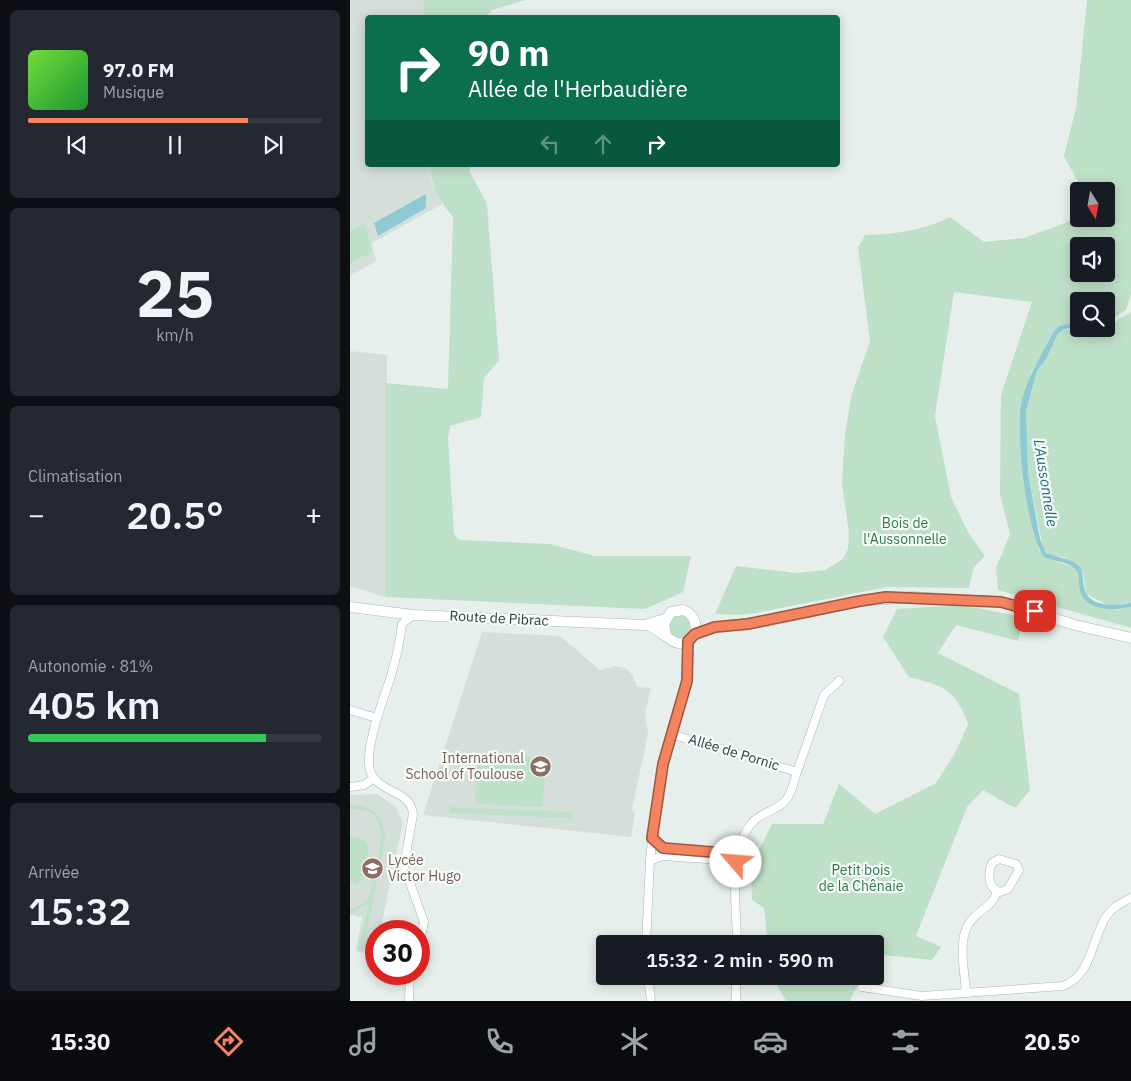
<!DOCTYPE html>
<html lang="fr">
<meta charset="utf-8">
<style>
:root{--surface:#171b24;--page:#242831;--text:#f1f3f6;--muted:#9ea1a6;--line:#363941;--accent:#f4845f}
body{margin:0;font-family:"IBM Plex Sans",sans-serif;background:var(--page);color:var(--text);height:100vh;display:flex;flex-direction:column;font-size:19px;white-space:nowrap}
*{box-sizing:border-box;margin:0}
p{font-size:16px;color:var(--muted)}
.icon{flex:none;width:28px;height:28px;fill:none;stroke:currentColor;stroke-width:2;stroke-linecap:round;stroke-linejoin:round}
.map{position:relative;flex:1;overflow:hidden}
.panel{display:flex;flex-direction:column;gap:10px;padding:10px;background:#0d0f14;width:350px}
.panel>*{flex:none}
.hud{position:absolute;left:15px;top:15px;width:475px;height:152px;border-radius:5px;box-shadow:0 2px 12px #0003;background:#0b6e4f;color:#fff;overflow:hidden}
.needle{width:32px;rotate:169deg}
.controls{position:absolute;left:720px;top:182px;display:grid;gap:10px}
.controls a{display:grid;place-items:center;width:45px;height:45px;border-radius:5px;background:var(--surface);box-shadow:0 2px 12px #0003;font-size:25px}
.speed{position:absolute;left:15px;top:920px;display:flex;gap:10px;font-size:25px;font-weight:700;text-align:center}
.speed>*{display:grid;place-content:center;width:65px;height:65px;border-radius:50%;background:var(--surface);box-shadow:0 2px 12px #0003;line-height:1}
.speed .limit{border:8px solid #d22;background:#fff;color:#111}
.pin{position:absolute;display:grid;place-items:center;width:42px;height:42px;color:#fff;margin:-21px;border-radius:10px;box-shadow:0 2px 8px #0006}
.me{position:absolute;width:55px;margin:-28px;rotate:297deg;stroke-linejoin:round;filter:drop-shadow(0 0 4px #0008)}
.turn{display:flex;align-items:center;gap:18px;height:105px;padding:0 20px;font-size:22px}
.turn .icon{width:65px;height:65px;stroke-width:2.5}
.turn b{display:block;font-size:35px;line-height:42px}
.lanes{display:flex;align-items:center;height:48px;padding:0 20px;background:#0003;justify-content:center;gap:25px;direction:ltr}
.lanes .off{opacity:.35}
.big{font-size:38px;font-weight:600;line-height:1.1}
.panel .card{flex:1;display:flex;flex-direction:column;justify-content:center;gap:8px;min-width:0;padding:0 18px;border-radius:8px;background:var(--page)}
.panel .dial{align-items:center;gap:0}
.dial b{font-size:65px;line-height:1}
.song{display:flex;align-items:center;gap:15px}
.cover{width:60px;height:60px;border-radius:8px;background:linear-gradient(135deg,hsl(100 70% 55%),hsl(130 70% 35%))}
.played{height:5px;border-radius:2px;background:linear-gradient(90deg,var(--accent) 75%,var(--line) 75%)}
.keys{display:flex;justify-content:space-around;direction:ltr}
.heat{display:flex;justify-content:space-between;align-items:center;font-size:28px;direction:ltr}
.charge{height:8px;border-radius:4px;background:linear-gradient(90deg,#34c759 81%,var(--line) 0)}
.trip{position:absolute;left:246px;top:935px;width:288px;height:50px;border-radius:5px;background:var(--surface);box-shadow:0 2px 12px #0003;font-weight:600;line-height:50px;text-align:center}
.dock{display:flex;height:80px;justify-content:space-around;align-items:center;background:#090b0e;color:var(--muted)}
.dock .icon{width:35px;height:35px}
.dock .current{color:var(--accent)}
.dock b{font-size:22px;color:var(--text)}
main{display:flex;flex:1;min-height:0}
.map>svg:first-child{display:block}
.built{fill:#d4dfda}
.green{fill:#bfe0c8;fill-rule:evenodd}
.water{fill:#8ec9d4}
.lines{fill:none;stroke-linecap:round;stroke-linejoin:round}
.street-casing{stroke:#a8b8b2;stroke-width:9}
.secondary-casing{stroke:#a4bbb3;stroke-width:11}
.street{stroke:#fff;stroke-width:8}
.secondary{stroke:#fff;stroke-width:10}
.route-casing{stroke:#9f563e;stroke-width:12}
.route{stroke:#f4845f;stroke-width:9}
.labels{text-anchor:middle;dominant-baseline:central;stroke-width:4.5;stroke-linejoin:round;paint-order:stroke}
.park-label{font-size:14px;fill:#2d7a4b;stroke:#f7fbf9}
.street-label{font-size:14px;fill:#24423a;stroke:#f7fbf9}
.education-label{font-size:14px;fill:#785e54;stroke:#f7fbf9;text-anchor:end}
.water-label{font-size:15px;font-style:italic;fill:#1c6f80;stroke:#f7fbf9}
</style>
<main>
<section class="panel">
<div class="card">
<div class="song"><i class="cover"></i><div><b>97.0 FM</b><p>Musique</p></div></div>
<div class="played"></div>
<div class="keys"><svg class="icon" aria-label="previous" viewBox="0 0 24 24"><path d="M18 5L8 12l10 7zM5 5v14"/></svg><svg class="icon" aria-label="pause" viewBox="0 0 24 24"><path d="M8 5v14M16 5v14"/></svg><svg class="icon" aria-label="next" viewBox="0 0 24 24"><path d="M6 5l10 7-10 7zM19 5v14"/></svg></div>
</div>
<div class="card dial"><b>25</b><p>km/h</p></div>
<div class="card"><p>Climatisation</p>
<div class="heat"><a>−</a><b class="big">20.5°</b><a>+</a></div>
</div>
<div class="card"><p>Autonomie · 81%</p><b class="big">405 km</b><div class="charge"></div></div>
<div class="card"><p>Arrivée</p><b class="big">15:32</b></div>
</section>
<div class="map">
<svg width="781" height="1001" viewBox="0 0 781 1001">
<rect width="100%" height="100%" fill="#e6efeb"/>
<!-- built -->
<g class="built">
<polygon points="0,0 73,0 74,17 18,18 18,165 80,165 81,179 92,204 22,243 26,261 0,276"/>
<polygon points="0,351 37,355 35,597 0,586"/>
<polygon points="132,632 210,636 250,670 265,666 275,668 283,675 287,687 301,688 295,713 298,733 282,810 285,813 281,837 73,815"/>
<polygon points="27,794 46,807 53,822 30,931 26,931 26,955 6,951 12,917 0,915 0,795"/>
</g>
<!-- green -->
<g class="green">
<polygon points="73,0 175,0 142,10 135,18 74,17"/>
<path d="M 737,0 L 781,0 L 781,294 L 776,310 L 756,322 L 756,301 L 729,301 L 729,324 L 704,331 L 681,373 L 670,437 L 673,466 L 677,500 L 689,550 L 702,560 L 723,567 L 728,573 L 733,597 L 769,610 L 781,607 L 781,628 L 648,590 L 646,568 L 660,534 L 650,495 L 651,395 L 682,302 L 604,292 L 585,416 L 601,497 L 619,534 L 635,556 L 624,567 L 619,588 L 537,587 L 406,613 L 388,615 L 365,614 L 386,566 L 447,573 L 475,570 L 493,559 L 498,549 L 499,533 L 492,483 L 495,434 L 501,397 L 520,341 L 508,247 L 515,235 C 544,234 574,231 600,217 L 634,242 L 674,238 L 729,218 L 756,219 L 756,191 L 733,191 L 714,156 L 726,108 ZM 729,246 L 756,246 L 756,274 L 729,274 Z"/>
<path d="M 80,165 L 120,165 L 120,172 L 137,204 L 149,360 L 134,378 L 131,417 L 100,426 L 98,438 L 104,534 L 110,540 L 200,544 L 245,556 L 341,556 L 333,592 L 295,609 L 35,597 L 35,383 L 98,389 L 103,217 C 90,202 81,186 80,165 Z"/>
<polygon points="15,223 22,252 0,263 0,231"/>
<polygon points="781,312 781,603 760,606 736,594 733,573 714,557 699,555 693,548 678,473 676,434 676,411 687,371 696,359 708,334 714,329 748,332"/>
<path d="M 612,605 L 673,617 L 668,641 L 606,625 L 588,653 L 669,694 L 680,790 L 665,808 L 633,790 L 617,807 L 566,936 L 591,947 L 582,960 L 525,954 L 525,944 L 418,944 L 414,908 L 402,900 L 401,866 L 422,824 L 473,824 L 489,784 L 525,814 L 586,783 L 606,751 L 618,724 C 605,689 594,686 559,677 L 533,637 L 547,609 Z"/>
<circle cx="330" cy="627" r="12"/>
<polygon points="127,754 195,757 193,807 125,804"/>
<path d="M 0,805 C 23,805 35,817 35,840 L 13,951 L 8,950 L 19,904 L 0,913 L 0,909 C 11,907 17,901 21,891 C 26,867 49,803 0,810 Z"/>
<polygon points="100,807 222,812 222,818 99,813"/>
<polygon points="0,836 16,840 16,843 19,844 16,860 13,860 12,863 16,864 13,880 9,880 8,884 0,882"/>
<polygon points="422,976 511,976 500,1001 436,1001"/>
</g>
<!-- water -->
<g class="water">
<polygon points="76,194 76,208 28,236 24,223"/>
<path d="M 725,323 L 729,324 L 729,329 L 754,329 C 740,335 728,326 714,329 L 708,334 L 696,359 L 687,371 L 676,411 L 678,473 L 690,539 L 696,553 L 722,561 L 730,567 C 734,575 732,583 735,590 C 740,608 768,606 781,603 L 781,607 C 765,611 734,611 730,590 C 728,582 731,574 724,568 C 716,561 703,561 694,557 C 676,532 665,431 672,400 C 678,376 692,353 704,331 L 709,326 Z"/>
</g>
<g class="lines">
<defs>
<g id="street">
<path d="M 63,615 L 52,624 C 50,642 46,659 41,676 C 34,698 12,753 21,773 C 29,793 61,790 63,814 L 54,866 L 74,922 L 69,946"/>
<polyline points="0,710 27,718"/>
<path d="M 321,734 L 447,772 C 444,781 442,793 436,800 C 427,811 410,812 401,824 C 377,853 387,908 387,944"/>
<polyline points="447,772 474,695 489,681"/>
<polyline points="0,787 14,785 24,778"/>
<polyline points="302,839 313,848 387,854"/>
<path d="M 649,859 L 666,864 L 669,870 L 658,889 L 650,892 C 637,888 638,873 642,863 Z"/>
<polyline points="300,861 312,856 386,861"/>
<polyline points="296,944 300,861 305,810 317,749 337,681 338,641"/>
<polyline points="298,976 301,1001"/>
<path d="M 512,987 L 572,996 L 713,986 C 743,974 741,940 756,917 C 762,907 772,903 781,898"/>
<path d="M 616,993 C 615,970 605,935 624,917 C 633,908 643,905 647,892"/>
<polyline points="59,1001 60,974"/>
<polyline points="386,1001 386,976"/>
</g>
<g id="secondary">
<polyline points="0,607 63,615 295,625 315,619"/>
<path d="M 298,625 C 308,629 321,642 328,643 C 349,646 352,616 333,610 L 321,612 L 314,623 L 316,635"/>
<polyline points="345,634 365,627 419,621 510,601 563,597 651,602 725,625 781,638"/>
</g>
</defs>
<!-- street casing -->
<use href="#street" class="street-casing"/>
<!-- secondary casing -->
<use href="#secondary" class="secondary-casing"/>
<!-- street -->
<use href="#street" class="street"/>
<!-- secondary -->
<use href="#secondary" class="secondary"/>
</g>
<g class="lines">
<defs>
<polyline id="route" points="386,862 386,854 313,848 302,838 313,764 337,681 338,641 345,634 365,627 398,624 510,601 536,597 651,602 685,611"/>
</defs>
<!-- route casing -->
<use href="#route" class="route-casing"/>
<!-- route -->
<use href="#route" class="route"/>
</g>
<!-- icons -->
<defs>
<symbol id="school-disc" viewBox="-11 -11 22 22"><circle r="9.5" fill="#8d6e63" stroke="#f7fbf9"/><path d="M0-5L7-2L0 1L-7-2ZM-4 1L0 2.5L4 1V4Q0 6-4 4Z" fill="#fff"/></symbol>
</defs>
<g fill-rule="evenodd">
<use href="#school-disc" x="178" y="754" width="25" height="25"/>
<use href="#school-disc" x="10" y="856" width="25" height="25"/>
</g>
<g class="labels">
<!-- park labels -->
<g class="park-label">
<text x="555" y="523">Bois de<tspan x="555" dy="16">l'Aussonnelle</tspan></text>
<text x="511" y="870">Petit bois<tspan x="511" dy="16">de la Chênaie</tspan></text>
</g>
<!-- street labels -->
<g class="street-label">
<text transform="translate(149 618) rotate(3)">Route de Pibrac</text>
<text transform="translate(384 752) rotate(17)">Allée de Pornic</text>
</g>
<!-- education labels -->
<g class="education-label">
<text x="174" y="758">International<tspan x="174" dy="16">School of Toulouse</tspan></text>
<text x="38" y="860" text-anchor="start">Lycée<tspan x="38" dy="16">Victor Hugo</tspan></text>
</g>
<!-- water labels -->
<g class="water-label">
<text transform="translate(696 483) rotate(81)">L'Aussonnelle</text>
</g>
</g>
</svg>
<div class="controls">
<a><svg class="needle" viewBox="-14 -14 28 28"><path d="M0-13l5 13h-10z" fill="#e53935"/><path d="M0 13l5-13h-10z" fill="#9ea1a6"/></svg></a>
<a><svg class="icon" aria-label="sound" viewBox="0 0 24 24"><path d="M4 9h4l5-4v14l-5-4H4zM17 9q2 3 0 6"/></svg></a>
<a><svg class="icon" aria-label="search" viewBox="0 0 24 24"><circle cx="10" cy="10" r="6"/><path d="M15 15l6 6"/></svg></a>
</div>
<div class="speed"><div class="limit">30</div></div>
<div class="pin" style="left:685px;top:611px;background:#d93025"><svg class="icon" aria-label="arrive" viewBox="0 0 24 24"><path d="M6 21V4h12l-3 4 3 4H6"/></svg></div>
<svg class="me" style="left:386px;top:862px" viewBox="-20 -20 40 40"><circle r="19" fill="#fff"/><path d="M0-13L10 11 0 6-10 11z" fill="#f4845f"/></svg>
<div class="trip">15:32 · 2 min · 590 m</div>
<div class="hud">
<div class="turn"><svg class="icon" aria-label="right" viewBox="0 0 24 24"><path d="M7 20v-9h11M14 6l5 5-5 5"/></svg><div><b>90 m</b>Allée de l'Herbaudière</div></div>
<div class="lanes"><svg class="icon off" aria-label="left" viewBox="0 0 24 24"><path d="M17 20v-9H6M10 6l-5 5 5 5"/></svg><svg class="icon off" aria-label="ahead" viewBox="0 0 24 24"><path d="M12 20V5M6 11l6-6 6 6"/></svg><svg class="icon" aria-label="right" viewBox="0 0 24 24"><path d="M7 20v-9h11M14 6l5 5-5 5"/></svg></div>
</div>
</div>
</main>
<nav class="dock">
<b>15:30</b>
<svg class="icon current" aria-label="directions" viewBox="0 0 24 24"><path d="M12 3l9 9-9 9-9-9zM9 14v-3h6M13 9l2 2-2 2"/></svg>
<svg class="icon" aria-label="music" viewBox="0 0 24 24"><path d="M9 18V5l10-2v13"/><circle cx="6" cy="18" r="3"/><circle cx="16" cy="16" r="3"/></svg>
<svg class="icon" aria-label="phone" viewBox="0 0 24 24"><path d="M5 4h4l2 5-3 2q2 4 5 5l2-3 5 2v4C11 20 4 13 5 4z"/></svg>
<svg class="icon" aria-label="climate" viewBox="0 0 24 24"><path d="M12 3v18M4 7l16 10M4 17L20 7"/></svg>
<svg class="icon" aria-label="car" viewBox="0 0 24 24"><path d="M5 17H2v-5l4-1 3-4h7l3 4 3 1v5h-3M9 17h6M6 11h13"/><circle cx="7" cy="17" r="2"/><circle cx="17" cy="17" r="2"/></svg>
<svg class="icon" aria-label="filters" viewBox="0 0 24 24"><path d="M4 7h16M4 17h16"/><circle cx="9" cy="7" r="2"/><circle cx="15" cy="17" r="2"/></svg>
<b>20.5°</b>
</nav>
